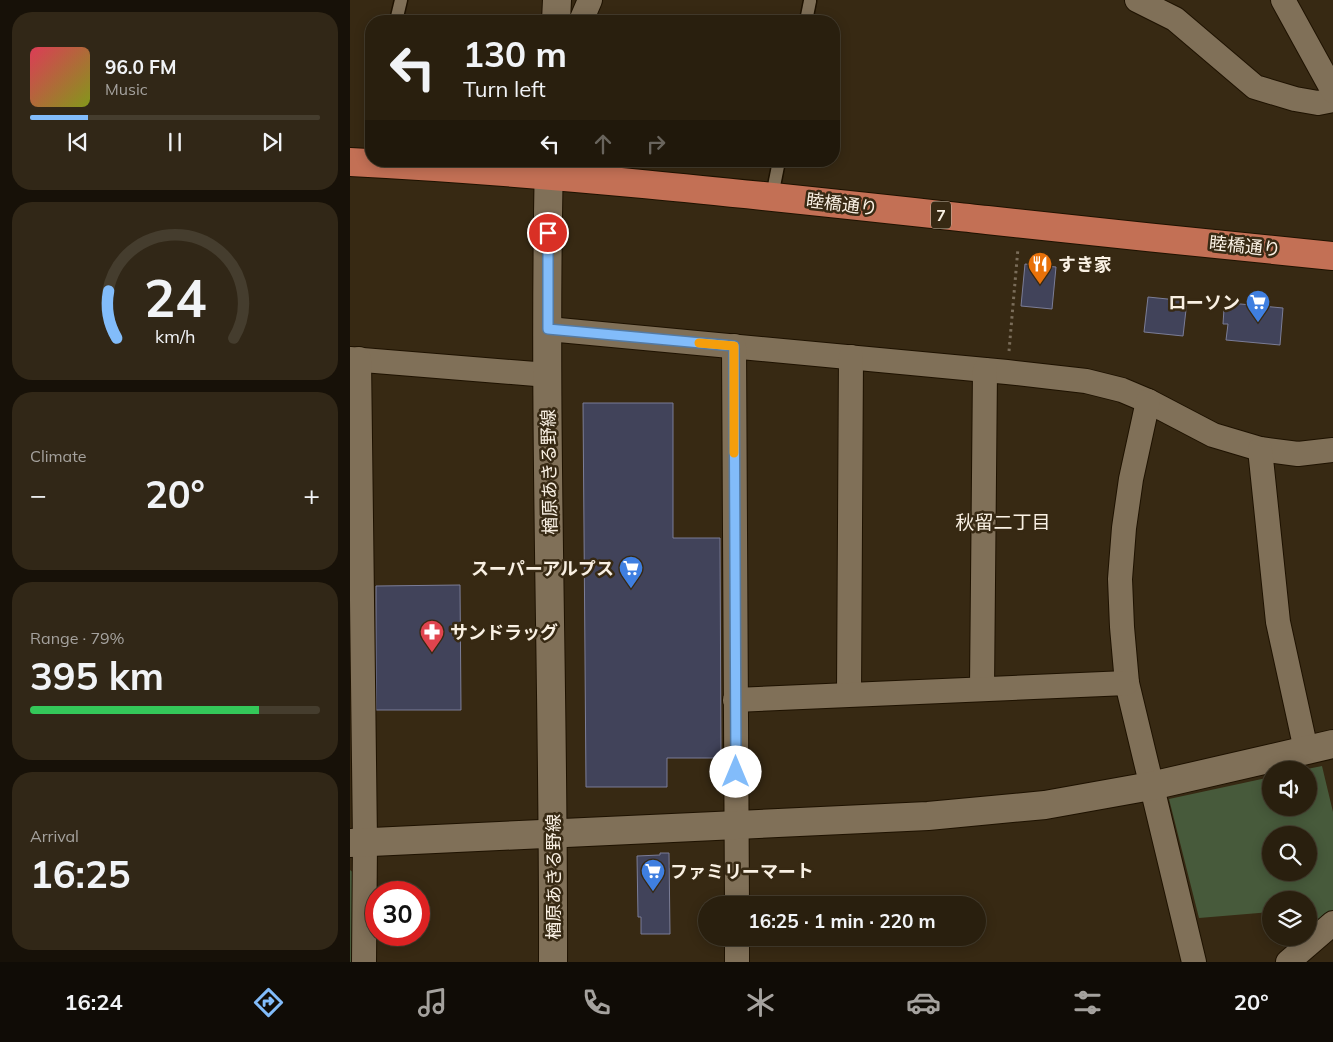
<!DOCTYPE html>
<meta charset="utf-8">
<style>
:root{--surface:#291f0e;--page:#312717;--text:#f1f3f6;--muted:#a5a29e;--line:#453d2e;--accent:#82bcfa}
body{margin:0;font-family:Mulish,"Noto Sans JP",sans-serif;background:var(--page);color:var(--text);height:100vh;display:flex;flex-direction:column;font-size:19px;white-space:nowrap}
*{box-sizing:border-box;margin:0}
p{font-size:16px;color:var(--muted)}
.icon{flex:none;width:28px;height:28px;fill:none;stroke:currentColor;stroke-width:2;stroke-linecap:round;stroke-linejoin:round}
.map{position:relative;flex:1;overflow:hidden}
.panel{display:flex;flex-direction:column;gap:12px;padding:12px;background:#171108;width:350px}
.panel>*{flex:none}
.hud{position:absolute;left:15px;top:15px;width:475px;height:152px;border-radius:20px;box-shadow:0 2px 12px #0003,0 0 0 1px var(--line);background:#291f0e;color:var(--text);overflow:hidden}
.controls{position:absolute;left:912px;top:761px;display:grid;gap:10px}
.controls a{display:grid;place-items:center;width:55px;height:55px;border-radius:50%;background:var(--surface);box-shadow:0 2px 12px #0003,0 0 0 1px var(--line);font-size:25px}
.speed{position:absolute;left:15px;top:881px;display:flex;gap:10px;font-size:25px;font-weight:700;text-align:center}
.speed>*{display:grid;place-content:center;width:65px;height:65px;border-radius:50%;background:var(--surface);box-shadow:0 2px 12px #0003,0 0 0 1px var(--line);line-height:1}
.speed .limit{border:8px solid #d22;background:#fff;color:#111}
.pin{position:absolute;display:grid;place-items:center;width:42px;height:42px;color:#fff;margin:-21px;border:2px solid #fff;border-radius:50%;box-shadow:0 1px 5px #0007}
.me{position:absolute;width:55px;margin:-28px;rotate:0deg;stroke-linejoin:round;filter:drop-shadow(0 0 4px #0008)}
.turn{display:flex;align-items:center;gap:18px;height:105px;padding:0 15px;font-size:22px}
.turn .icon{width:65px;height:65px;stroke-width:2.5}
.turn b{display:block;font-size:35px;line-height:42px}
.lanes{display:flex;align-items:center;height:48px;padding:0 15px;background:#0003;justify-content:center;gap:25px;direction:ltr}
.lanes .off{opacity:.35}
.big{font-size:38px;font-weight:700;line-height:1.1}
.panel .tile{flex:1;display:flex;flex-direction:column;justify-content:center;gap:8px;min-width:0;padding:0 18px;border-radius:20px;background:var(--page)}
.panel .dial{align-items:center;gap:0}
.dial svg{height:130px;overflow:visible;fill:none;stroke:var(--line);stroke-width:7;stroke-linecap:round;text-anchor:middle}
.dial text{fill:var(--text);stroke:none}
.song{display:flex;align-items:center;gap:15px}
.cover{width:60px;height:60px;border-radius:8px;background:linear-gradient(135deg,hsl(350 70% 55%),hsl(70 70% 35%))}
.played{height:5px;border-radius:2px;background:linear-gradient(90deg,var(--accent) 20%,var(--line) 20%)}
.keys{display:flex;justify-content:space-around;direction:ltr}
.heat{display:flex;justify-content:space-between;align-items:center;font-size:28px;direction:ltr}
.charge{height:8px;border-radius:4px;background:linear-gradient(90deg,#34c759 79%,var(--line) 0)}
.trip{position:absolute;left:348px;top:896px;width:288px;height:50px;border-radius:25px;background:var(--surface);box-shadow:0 2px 12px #0003,0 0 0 1px var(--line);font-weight:700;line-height:50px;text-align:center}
.dock{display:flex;height:80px;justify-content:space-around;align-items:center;background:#100c06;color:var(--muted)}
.dock .icon{width:35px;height:35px}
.dock .selected{color:var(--accent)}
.dock b{font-size:22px;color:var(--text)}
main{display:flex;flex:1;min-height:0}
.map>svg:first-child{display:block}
.green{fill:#475a3b;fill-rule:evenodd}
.building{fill:#41435a;stroke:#7b7d97}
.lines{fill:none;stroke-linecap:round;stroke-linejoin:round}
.lane-casing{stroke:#1e1200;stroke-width:15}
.street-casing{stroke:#1e1200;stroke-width:26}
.secondary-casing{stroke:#1e1200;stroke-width:30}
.primary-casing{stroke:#1e1200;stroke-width:30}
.path{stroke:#7a6d5a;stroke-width:3;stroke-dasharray:2.5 4;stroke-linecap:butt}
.lane{stroke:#807058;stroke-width:12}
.street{stroke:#807058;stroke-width:24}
.secondary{stroke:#807058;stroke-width:28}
.primary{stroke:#c37055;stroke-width:28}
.route-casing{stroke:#547aa2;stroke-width:12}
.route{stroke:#82bcfa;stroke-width:9}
.slow{stroke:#f59e0b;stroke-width:9}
.labels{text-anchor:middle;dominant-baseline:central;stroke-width:5;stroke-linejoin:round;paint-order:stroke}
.shield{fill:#372913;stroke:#bfb4a5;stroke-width:1}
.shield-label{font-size:16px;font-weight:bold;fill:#f9f0e3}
.street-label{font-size:18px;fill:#f9f0e3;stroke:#372913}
.poi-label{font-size:18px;font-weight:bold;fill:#f9f0e3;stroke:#372913;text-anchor:start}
.neighbourhood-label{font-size:19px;fill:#f9f0e3;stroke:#372913}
</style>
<main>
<section class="panel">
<div class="tile">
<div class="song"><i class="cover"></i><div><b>96.0 FM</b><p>Music</p></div></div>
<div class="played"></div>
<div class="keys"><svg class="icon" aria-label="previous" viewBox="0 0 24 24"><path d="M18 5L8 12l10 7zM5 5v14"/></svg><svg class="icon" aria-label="pause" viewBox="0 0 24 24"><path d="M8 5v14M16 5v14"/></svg><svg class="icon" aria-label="next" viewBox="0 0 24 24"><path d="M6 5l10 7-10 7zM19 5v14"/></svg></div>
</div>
<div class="tile dial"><svg viewBox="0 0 100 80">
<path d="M14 69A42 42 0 1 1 86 69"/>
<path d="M14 69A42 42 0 0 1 9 40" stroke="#82bcfa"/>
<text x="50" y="56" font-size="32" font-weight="700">24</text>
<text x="50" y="72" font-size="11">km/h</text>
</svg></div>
<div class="tile"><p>Climate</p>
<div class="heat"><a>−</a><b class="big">20°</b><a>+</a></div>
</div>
<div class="tile"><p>Range · 79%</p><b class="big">395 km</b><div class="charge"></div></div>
<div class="tile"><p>Arrival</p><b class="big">16:25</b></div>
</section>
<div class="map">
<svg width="983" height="962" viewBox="0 0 983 962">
<rect width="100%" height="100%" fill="#372913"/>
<!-- green -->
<g class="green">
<path d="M 972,766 L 983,812 L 983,912 L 959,932 L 959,900 L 921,900 L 921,912 L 849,918 L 819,799 L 921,777 L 921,808 L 959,808 L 959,770 L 952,770 ZM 921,835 L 959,835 L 959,872 L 921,872 Z"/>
<polygon points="0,870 4,873 5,962 0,962"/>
</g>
<!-- building -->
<g class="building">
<polygon points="675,264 706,267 702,309 671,306"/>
<polygon points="798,297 837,301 833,336 794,332"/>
<polygon points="880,303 933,308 930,345 876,340 878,324 873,324 874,309 879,309"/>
<polygon points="233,403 323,403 323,538 370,538 371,758 317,758 317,787 236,787"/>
<polygon points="110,585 111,710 26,710 26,586"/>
<polygon points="310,853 319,853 320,934 291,934 291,917 288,917 287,856 310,855"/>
</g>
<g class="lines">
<defs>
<g id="lane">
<polyline points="46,21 51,0"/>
<polyline points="456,21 460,1"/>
<polyline points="422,196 429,161"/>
</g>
<g id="street">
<polyline points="787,0 825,19 905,87 945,99 968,103 983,100"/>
<polyline points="933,0 983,91"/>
<polyline points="231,21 240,0"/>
<polyline points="198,329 657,372 736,381 772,390 798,401 863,435 910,449 948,454 983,450"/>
<polyline points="384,346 387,905"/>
<polyline points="0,359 198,375"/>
<polyline points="9,359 15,842 14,962"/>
<polyline points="798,401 781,479 774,528 770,579 772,627 777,683 844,962"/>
<polyline points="910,449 928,622 956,750"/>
<polyline points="632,688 635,370"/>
<polyline points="499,694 501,357"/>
<polyline points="385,700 777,683"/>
<polyline points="387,938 387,962"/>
<polyline points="938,962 983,923"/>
</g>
<g id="secondary">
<polyline points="206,21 207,0"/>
<path d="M 199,161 C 193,428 204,695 203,962"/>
<polyline points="0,843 578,816 695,805 801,786 983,744"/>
</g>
<path id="primary" d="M 0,162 C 213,173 425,197 637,220 C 752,233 868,244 983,256"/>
</defs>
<!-- lane casing -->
<use href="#lane" class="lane-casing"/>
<!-- street casing -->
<use href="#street" class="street-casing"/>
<!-- secondary casing -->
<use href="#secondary" class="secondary-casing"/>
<!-- primary casing -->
<use href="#primary" class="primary-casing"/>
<!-- path -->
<polyline class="path" points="659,351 668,248"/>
<!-- lane -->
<use href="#lane" class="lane"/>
<!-- street -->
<use href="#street" class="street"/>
<!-- secondary -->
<use href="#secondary" class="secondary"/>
<!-- primary -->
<use href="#primary" class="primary"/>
</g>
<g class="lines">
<defs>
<polyline id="route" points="198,233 198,329 384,346 386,772"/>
</defs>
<!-- route casing -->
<use href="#route" class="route-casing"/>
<!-- route -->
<use href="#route" class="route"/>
<!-- slow -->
<polyline class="slow" points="349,343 384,346 384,453"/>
</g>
<!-- icons -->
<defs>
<symbol id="restaurant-pin" viewBox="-11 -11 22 30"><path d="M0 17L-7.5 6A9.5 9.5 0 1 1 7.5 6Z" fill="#e8710a" stroke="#372913"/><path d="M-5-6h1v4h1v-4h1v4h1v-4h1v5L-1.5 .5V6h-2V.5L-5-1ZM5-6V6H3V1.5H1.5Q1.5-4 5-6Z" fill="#fff"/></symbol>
<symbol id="supermarket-pin" viewBox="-11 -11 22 30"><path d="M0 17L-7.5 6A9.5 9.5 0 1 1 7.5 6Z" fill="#3f7fe0" stroke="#372913"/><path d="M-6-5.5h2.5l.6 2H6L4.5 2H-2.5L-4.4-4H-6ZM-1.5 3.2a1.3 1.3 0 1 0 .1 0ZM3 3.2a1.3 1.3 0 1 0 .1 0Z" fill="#fff"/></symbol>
<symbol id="pharmacy-pin" viewBox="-11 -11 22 30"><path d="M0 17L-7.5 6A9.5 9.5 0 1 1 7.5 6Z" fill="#e0444e" stroke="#372913"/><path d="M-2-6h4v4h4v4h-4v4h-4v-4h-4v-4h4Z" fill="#fff"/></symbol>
</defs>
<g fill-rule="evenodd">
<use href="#restaurant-pin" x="676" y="250" width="28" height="38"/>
<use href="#supermarket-pin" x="894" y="288" width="28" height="38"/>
<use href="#supermarket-pin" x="267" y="554" width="28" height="38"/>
<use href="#pharmacy-pin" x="68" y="618" width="28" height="38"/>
<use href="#supermarket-pin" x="289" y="857" width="28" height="38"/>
</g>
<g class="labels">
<!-- shield labels -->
<rect class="shield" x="581" y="201.5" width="20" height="27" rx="4"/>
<g class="shield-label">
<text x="591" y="215">7</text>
</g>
<!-- street labels -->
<g class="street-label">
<text transform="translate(492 204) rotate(7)">睦橋通り</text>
<text transform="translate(895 246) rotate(6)">睦橋通り</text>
<text transform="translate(199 472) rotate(-91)">楢原あきる野線</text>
<text transform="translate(203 877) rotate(-90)">楢原あきる野線</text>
</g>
<!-- poi labels -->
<g class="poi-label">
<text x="708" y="264">すき家</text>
<text x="890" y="302" text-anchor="end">ローソン</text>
<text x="264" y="568" text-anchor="end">スーパーアルプス</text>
<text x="100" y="632">サンドラッグ</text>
<text x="320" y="871">ファミリーマート</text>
</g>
<!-- neighbourhood labels -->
<g class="neighbourhood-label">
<text x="653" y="522">秋留二丁目</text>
</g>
</g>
</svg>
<div class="controls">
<a><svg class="icon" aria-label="sound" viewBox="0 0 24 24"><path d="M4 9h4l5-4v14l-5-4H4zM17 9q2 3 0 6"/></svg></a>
<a><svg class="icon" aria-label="search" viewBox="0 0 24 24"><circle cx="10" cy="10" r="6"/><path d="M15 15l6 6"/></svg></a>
<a><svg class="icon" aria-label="layers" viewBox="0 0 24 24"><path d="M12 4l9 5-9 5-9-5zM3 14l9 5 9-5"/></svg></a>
</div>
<div class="speed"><div class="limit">30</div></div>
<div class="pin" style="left:198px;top:233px;background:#d93025"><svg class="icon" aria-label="arrive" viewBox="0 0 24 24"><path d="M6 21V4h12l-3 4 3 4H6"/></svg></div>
<svg class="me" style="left:386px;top:772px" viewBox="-20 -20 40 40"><circle r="19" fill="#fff"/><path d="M0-13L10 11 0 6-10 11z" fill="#82bcfa"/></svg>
<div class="trip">16:25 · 1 min · 220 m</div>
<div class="hud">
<div class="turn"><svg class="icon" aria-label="left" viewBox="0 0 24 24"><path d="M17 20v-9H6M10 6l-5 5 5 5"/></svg><div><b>130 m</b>Turn left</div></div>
<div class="lanes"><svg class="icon" aria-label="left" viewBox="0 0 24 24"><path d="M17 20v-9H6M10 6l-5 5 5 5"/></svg><svg class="icon off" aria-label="ahead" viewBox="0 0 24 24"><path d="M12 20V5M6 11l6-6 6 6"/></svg><svg class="icon off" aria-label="right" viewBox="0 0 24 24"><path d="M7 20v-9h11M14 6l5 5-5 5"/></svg></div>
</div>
</div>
</main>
<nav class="dock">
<b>16:24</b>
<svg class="icon selected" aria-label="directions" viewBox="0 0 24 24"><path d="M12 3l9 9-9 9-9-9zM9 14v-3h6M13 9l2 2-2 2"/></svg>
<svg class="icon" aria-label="music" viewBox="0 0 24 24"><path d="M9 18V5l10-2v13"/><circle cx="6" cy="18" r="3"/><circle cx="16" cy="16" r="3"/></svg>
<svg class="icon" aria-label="phone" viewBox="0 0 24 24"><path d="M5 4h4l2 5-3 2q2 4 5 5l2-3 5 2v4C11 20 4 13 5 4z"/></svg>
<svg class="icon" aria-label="climate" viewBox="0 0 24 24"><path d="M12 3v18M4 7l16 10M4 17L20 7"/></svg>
<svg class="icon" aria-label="car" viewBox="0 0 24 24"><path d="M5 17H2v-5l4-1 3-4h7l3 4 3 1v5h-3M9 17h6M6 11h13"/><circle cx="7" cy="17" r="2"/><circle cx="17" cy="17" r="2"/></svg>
<svg class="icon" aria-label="filters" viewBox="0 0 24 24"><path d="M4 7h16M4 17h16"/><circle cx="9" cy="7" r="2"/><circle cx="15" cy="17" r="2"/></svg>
<b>20°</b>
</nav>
